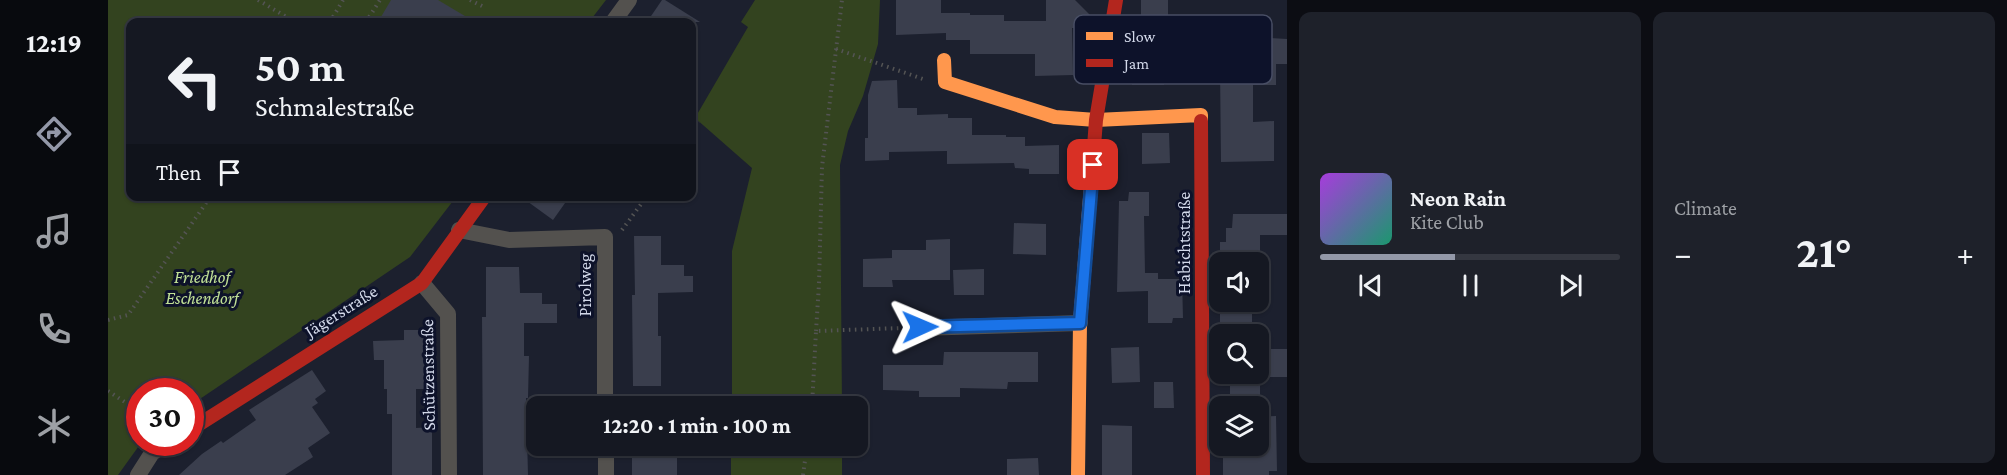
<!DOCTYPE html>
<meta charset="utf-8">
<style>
:root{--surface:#151822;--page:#1e212a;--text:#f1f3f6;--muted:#9da0a5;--line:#343740;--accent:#9398a8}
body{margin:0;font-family:"Crimson Pro",serif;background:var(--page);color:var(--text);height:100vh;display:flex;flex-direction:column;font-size:22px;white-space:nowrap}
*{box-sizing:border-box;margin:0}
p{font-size:20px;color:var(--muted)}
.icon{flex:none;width:33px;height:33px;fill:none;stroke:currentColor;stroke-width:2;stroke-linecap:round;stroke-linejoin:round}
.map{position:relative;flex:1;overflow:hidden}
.side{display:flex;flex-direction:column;gap:12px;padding:12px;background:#0c0d13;width:720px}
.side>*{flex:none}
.hud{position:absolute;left:18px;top:18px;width:570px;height:183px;border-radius:12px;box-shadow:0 2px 4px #0004,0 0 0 2px var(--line);background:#151822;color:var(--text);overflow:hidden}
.tools{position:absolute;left:1101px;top:252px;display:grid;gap:12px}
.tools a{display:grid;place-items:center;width:60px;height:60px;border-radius:12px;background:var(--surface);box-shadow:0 2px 4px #0004,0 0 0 2px var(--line);font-size:30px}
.speed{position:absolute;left:18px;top:378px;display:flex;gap:12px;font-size:30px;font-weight:700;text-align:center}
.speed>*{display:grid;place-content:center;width:78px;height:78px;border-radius:50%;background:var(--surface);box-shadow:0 2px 4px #0004,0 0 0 2px var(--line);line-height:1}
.speed .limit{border:9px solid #d22;background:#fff;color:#111}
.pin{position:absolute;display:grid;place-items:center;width:51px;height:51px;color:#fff;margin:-26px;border-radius:12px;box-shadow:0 3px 9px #0006}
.me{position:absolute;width:66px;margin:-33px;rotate:89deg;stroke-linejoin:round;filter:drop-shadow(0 0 4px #0008)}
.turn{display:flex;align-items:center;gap:21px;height:126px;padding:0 30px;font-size:27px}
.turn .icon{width:78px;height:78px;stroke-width:2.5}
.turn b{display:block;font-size:42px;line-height:51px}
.then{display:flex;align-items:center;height:57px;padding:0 30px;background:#0003;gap:12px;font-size:22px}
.big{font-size:45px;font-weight:700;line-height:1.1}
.side .tile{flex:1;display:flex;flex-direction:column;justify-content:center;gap:9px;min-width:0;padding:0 21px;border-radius:12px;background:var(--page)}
.song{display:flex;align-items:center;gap:18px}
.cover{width:72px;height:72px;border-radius:9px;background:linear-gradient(135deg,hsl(280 70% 55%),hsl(160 70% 35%))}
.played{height:6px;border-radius:3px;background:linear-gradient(90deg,var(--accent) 45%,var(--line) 45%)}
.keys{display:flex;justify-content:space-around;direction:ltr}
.heat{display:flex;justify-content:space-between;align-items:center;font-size:33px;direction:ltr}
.side .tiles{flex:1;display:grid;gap:12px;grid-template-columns:repeat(2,1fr)}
.trip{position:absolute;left:418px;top:396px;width:342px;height:60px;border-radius:12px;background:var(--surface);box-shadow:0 2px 4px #0004,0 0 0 2px var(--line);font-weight:700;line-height:60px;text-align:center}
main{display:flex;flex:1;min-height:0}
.dock{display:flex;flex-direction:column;width:108px;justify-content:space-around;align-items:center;background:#080a0e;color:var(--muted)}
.dock .icon{width:42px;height:42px}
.dock .active{color:var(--accent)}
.dock b{font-size:27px;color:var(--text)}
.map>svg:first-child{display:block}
.green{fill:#33431f}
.building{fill:#3a3e4d}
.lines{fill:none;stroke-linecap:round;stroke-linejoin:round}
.path{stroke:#545454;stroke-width:4;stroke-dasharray:1.5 4.5;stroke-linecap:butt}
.street{stroke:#53514e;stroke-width:16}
.slow{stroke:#ff974d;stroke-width:14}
.jam{stroke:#b3261e;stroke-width:14}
.route-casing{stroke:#114b97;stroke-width:15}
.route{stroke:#1a73e8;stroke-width:10}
.labels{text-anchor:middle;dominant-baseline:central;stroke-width:6;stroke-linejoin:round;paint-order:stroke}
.street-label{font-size:18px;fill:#d3d9ea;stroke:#0d122a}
.park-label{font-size:18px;font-style:italic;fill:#c1e196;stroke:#0d122a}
.key{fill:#0d122a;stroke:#484e64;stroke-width:1.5}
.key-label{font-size:16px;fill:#d3d9ea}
</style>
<main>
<nav class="dock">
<b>12:19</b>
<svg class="icon active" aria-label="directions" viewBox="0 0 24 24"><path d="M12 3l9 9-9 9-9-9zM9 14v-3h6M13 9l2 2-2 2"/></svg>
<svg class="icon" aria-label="music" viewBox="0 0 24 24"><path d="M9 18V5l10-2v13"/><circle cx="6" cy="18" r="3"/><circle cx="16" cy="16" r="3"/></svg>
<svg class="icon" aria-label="phone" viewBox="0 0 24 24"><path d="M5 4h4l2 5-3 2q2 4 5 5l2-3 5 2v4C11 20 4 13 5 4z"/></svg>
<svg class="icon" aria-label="climate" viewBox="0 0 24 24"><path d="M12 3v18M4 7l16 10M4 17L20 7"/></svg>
</nav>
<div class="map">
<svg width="1179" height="475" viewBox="0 0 1179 475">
<rect width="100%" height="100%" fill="#1c202e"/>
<!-- green -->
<g class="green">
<polygon points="0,0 498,0 481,22 22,22 22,196 348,197 302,257 83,405 82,392 32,392 33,443 10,475 0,475"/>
<polygon points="647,0 772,0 770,44 755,96 740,131 732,165 734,406 624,406 624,251 644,168 587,118 640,27 633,22"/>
<rect x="623" y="446" width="111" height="29"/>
</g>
<!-- building -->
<g class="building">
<polygon points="283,0 330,0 367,22 270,22"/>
<polygon points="554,0 557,0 592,22 539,22"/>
<polygon points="788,0 833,0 833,13 862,13 862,15 896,15 896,21 938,21 938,0 967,0 985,18 969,18 969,28 964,28 965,75 927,76 927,54 862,54 862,40 838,40 838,33 788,35"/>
<polygon points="1033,0 1060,0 1060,21 1071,20 1071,49 1055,49 1056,85 1024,85 1024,53 1033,53"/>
<polygon points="1162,38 1179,39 1179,64 1168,64 1168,85 1145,85 1145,122 1166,121 1166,161 1113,162 1112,68 1135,68 1135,46 1162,46"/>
<polygon points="789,80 790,108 809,108 809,115 840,114 840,118 864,118 864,135 898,135 898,137 917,137 917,146 951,145 951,174 921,174 921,169 907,168 906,163 839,164 839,151 781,152 781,160 757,161 757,138 760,138 760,95 764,81"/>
<polygon points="1034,133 1061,133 1062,163 1034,164"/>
<polygon points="1021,192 1041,192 1041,216 1036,216 1037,273 1050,273 1050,279 1074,279 1075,318 1065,318 1064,323 1040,323 1040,291 1009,292 1011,201 1020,201"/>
<polygon points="412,196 462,196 445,220"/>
<polygon points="1125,214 1179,214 1179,235 1152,235 1152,262 1112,262 1112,242 1118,242 1118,228 1124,228"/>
<polygon points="906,223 938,224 938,255 905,254"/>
<polygon points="526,236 553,236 553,265 576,265 576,276 585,276 585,292 550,293 550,336 553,336 553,386 525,386 524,295 527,295"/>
<polygon points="842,239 842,280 784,280 785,287 755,287 755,259 784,258 784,250 818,250 818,240"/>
<polygon points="378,267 411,267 412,293 434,293 434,304 449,304 449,323 416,323 416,356 421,356 420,398 418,398 420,475 375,475 374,317 378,317"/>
<polygon points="876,269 876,295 846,295 845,270"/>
<rect x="1112" y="308" width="32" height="25"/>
<polygon points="296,330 324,330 324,389 308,389 308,428 324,427 324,475 284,475 284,414 279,414 279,389 276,389 276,360 266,360 265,341 296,340"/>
<polygon points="1031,347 1032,382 1004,383 1003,348"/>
<polygon points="1150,349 1179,349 1179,377 1152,377 1152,406 1122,406 1122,374 1150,374"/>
<polygon points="836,352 930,352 930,382 900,382 899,389 852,388 852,397 811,397 811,391 775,390 775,365 835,365"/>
<polygon points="204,370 218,391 207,399 210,403 204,407 222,433 200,448 205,457 177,475 71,475 94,454 113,441 115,443 148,420 141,410"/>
<polygon points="1046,382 1065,382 1066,408 1046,408"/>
<polygon points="1168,416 1169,471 1161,471 1161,475 1115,475 1115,446 1150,446 1150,417"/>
<polygon points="994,425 1024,426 1024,475 994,475"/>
<rect x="524" y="446" width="45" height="29"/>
<polygon points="930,458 931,475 899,475 899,459"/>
</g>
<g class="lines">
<!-- path -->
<g class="path">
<polyline points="150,0 187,22"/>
<polyline points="362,0 378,8"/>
<polyline points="222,22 235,0"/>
<polyline points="258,22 272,0"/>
<polyline points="728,49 815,79"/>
<polyline points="584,132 591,122"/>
<polyline points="514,230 539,196"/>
<polyline points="0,320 20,315 103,196"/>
<polyline points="708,331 711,284 714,167 734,0"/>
<polyline points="0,391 23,406"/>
<polyline points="704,406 708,331 794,328"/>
<polyline points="695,475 699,446"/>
</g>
<!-- street -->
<g class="street">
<polyline points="505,22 521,0"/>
<polyline points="351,230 401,240 497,237 497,406"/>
<polyline points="314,283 340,314 341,475"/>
<polyline points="811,328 972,323"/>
<polyline points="498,446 498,475"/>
<polyline points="30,475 44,453 62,442"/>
</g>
<!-- slow -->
<g class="slow">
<polyline points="836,60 837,82 947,117 988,120 1093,115 1093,121"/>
<polyline points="970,475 972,323 984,173"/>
</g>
<!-- jam -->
<g class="jam">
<polyline points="1093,121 1095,475"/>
<polyline points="984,173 988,120 1008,0"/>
<polyline points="82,430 314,283 377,196"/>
</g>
</g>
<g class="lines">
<defs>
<polyline id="route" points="812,327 972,323 985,165"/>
</defs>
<!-- route casing -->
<use href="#route" class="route-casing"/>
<!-- route -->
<use href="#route" class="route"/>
</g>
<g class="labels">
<!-- street labels -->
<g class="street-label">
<text transform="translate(1076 243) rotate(-90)">Habichtstraße</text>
<text transform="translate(477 285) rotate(-90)">Pirolweg</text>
<text transform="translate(233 311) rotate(-32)">Jägerstraße</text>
<text transform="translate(320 375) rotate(-91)">Schützenstraße</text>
</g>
<!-- park labels -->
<g class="park-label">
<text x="94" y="277">Friedhof<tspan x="94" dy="21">Eschendorf</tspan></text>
</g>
</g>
<!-- legend -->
<rect x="966" y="15" width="198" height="69" rx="9" class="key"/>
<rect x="978" y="32" width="27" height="8" fill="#ff974d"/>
<rect x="978" y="59" width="27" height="8" fill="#b3261e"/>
<g class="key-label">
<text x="1016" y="42">Slow</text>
<text x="1016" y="69">Jam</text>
</g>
</svg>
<div class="tools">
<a><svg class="icon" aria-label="sound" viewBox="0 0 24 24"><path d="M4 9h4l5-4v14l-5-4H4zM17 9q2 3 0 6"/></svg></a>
<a><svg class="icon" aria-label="search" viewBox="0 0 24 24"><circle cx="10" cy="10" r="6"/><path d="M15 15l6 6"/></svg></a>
<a><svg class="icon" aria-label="layers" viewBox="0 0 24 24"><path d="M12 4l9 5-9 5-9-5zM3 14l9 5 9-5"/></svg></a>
</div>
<div class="speed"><div class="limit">30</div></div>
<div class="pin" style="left:985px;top:165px;background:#d93025"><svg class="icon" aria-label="arrive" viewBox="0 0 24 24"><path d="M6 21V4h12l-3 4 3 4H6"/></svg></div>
<svg class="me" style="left:812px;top:327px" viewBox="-20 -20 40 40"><path d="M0-17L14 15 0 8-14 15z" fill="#1a73e8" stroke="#fff" stroke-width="4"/></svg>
<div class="trip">12:20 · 1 min · 100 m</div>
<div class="hud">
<div class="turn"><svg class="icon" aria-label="left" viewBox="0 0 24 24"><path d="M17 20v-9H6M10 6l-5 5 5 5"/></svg><div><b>50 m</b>Schmalestraße</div></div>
<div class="then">Then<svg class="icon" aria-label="arrive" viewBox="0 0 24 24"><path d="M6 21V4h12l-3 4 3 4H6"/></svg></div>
</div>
</div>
<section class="side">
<div class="tiles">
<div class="tile">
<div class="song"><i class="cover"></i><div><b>Neon Rain</b><p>Kite Club</p></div></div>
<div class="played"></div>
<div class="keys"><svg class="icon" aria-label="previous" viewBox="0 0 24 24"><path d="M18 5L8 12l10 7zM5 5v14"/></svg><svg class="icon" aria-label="pause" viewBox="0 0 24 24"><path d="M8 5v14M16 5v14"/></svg><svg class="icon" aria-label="next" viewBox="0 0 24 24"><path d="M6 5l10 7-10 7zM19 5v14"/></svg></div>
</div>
<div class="tile"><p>Climate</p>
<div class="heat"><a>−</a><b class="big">21°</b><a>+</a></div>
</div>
</div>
</section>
</main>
